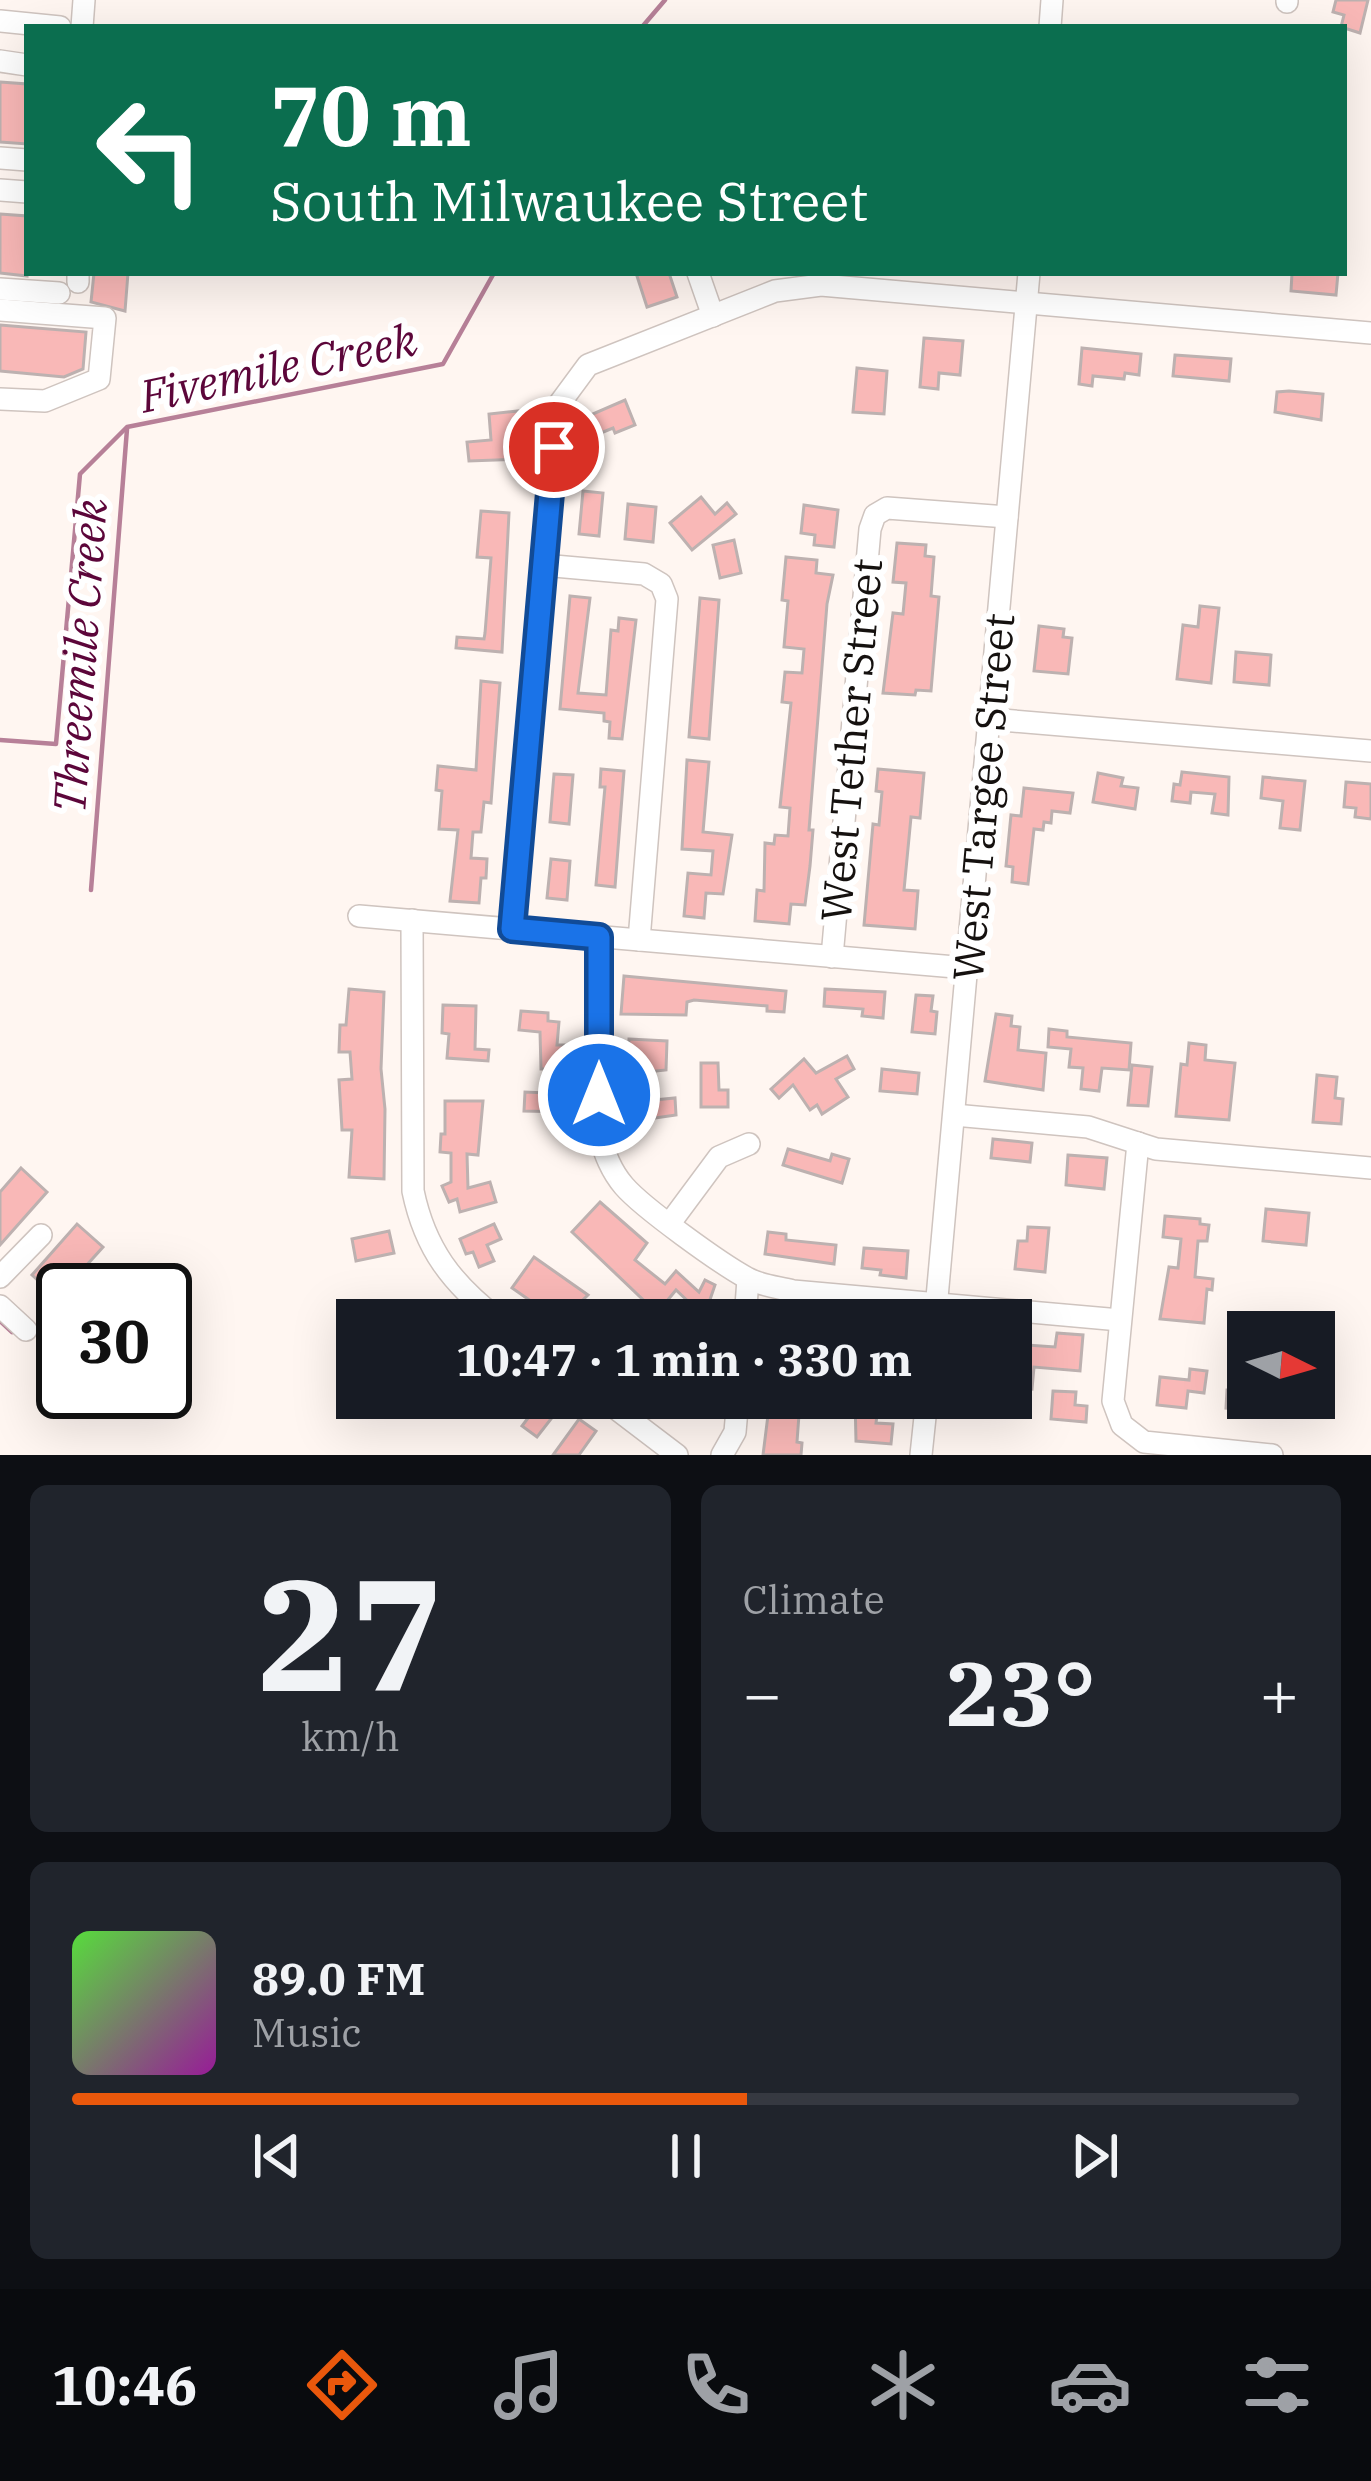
<!DOCTYPE html>
<meta charset="utf-8">
<style>
:root{--surface:#171b24;--page:#20242c;--text:#f1f3f6;--muted:#9ea1a6;--line:#363941;--accent:#ea580c}
body{margin:0;font-family:"IBM Plex Serif",serif;background:var(--page);color:var(--text);height:100vh;display:flex;flex-direction:column;font-size:45px;white-space:nowrap}
*{box-sizing:border-box;margin:0}
p{font-size:39px;color:var(--muted)}
.icon{flex:none;width:66px;height:66px;fill:none;stroke:currentColor;stroke-width:2;stroke-linecap:round;stroke-linejoin:round}
.map{position:relative;height:1455px;overflow:hidden}
.drawer{display:flex;flex-direction:column;gap:30px;padding:30px;background:#0d0f14;flex:1}
.drawer>*{flex:none}
.banner{position:absolute;left:24px;top:24px;width:1323px;height:252px;border-radius:0px;box-shadow:0 12px 48px #0002;background:#0b6e4f;color:#fff;overflow:hidden}
.needle{width:78px;rotate:95deg}
.fabs{position:absolute;left:1227px;top:1311px;display:grid;gap:24px}
.fabs a{display:grid;place-items:center;width:108px;height:108px;border-radius:0px;background:var(--surface);box-shadow:0 12px 48px #0002;font-size:60px}
.speed{position:absolute;left:36px;top:1263px;display:flex;gap:24px;font-size:60px;font-weight:700;text-align:center}
.speed>*{display:grid;place-content:center;width:156px;height:156px;border-radius:50%;background:var(--surface);box-shadow:0 12px 48px #0002;line-height:1}
.speed .limit{border:6px solid #111;border-radius:18px;background:#fff;color:#111}
.pin{position:absolute;display:grid;place-items:center;width:102px;height:102px;color:#fff;margin:-51px;border:6px solid #fff;border-radius:50%;box-shadow:0 3px 12px #0007}
.me{position:absolute;width:132px;margin:-66px;rotate:0deg;stroke-linejoin:round;filter:drop-shadow(0 0 9px #0008)}
.turn{display:flex;align-items:center;gap:42px;height:252px;padding:0 48px;font-size:54px}
.turn .icon{width:156px;height:156px;stroke-width:2.5}
.turn b{display:block;font-size:84px;line-height:102px}
.big{font-size:90px;font-weight:700;line-height:1.1}
.drawer .card{flex:1;display:flex;flex-direction:column;justify-content:center;gap:18px;min-width:0;padding:0 42px;border-radius:18px;background:var(--page)}
.drawer .dial{align-items:center;gap:0}
.dial b{font-size:156px;line-height:1}
.song{display:flex;align-items:center;gap:36px}
.cover{width:144px;height:144px;border-radius:18px;background:linear-gradient(135deg,hsl(110 70% 55%),hsl(300 70% 35%))}
.played{height:12px;border-radius:6px;background:linear-gradient(90deg,var(--accent) 55%,var(--line) 55%)}
.keys{display:flex;justify-content:space-around;direction:ltr}
.heat{display:flex;justify-content:space-between;align-items:center;font-size:66px;direction:ltr}
.drawer .tiles{flex:1;display:grid;gap:30px;grid-template-columns:1fr 1fr}
.card:last-child{grid-column:span 2}
.trip{position:absolute;left:336px;top:1299px;width:696px;height:120px;border-radius:0px;background:var(--surface);box-shadow:0 12px 48px #0002;font-weight:700;line-height:120px;text-align:center}
.menu{display:flex;height:192px;justify-content:space-around;align-items:center;background:#090b0e;color:var(--muted)}
.menu .icon{width:84px;height:84px}
.menu .active{color:var(--accent)}
.menu b{font-size:54px;color:var(--text)}
.map>svg:first-child{display:block}
.lines{fill:none;stroke-linecap:round;stroke-linejoin:round}
.stream{stroke:#b78098;stroke-width:4.5}
.building{fill:#f9b8b7;stroke:#bdb1b0;stroke-width:3}
.minor-casing{stroke:#cfc4bf;stroke-width:24}
.minor{stroke:#fff;stroke-width:21}
.route-casing{stroke:#114b97;stroke-width:30}
.route{stroke:#1a73e8;stroke-width:21}
.labels{text-anchor:middle;dominant-baseline:central;stroke-width:12;stroke-linejoin:round;paint-order:stroke}
.street-label{font-size:42px;fill:#15110f;stroke:#fff}
.water-label{font-size:45px;font-style:italic;fill:#5c063a;stroke:#fff}
</style>
<div class="map">
<svg width="1371" height="1455" viewBox="0 0 1371 1455">
<rect width="100%" height="100%" fill="#fff6f1"/>
<g class="lines">
<!-- stream -->
<g class="stream">
<polyline points="642,27 665,0"/>
<polyline points="0,740 56,744 80,474 127,427 443,364 494,273"/>
<polyline points="91,890 127,429"/>
<polyline points="0,1321 12,1332"/>
</g>
</g>
<!-- building -->
<g class="building">
<polygon points="1336,0 1368,0 1360,33 1341,27 1344,15 1333,12"/>
<polygon points="0,82 27,84 27,144 0,142"/>
<polygon points="0,214 27,216 27,276 0,273"/>
<polygon points="94,273 128,273 125,311 91,302"/>
<polygon points="636,273 669,273 677,297 647,307"/>
<polygon points="1292,273 1338,273 1336,295 1291,291"/>
<polygon points="0,325 86,332 83,369 64,377 0,371"/>
<polygon points="924,338 963,341 960,375 939,373 938,389 920,387"/>
<polygon points="1082,348 1141,354 1139,375 1125,373 1124,379 1093,376 1092,386 1079,384"/>
<polygon points="1175,355 1231,359 1229,381 1173,376"/>
<polygon points="857,368 887,371 884,414 853,412"/>
<polygon points="1289,391 1323,394 1321,420 1275,412 1277,392"/>
<polygon points="625,400 635,425 615,433 613,428 596,435 588,416"/>
<polygon points="518,411 521,459 469,461 467,442 491,440 489,414"/>
<polygon points="583,491 603,493 599,536 579,534"/>
<polygon points="701,497 715,514 727,503 736,514 692,550 670,523"/>
<polygon points="628,504 656,507 653,542 625,539"/>
<polygon points="804,505 838,510 834,547 814,545 815,535 801,533"/>
<polygon points="481,511 509,513 502,652 456,648 457,637 484,639 485,633 491,558 477,557"/>
<polygon points="734,540 741,573 720,578 713,545"/>
<polygon points="897,543 926,545 925,556 934,557 931,596 939,597 931,691 916,690 915,695 883,693 893,613 903,614 906,583 893,582"/>
<polygon points="786,557 817,560 816,573 833,575 827,604 809,830 813,830 810,866 805,905 791,904 789,924 755,921 757,890 764,891 765,843 774,844 775,835 788,836 790,808 780,807 791,703 782,702 785,672 802,673 804,649 784,647 788,601 782,600"/>
<polygon points="570,596 590,598 578,693 606,695 611,630 618,631 619,618 636,620 622,739 609,738 610,722 604,721 604,713 560,709"/>
<polygon points="700,598 719,600 709,739 689,737"/>
<polygon points="1200,606 1219,608 1211,683 1177,679 1183,625 1198,627"/>
<polygon points="1039,626 1064,629 1063,637 1072,638 1068,674 1034,671"/>
<polygon points="1236,652 1271,655 1269,685 1234,682"/>
<polygon points="481,681 500,683 491,803 484,802 481,832 473,832 471,858 487,859 486,878 481,878 479,903 450,901 458,830 439,829 442,791 436,790 438,766 476,770"/>
<polygon points="687,760 709,762 703,832 732,835 723,894 706,893 704,918 684,916 688,873 711,875 713,851 682,849"/>
<polygon points="601,769 624,771 615,887 596,885 605,787 600,787"/>
<polygon points="878,769 924,773 920,818 911,817 904,890 918,891 915,929 864,925 873,824 879,825 882,792 876,791"/>
<polygon points="1182,772 1229,777 1228,815 1212,813 1215,794 1191,792 1190,803 1172,801 1174,784 1180,785"/>
<polygon points="1098,773 1123,778 1121,786 1138,788 1135,809 1093,802"/>
<polygon points="554,774 573,775 569,824 550,822"/>
<polygon points="1263,777 1305,781 1300,830 1280,828 1283,801 1261,798"/>
<polygon points="1346,782 1371,784 1371,819 1355,817 1356,808 1344,807"/>
<polygon points="1024,788 1073,793 1070,813 1052,811 1051,823 1044,822 1043,830 1034,829 1028,884 1012,882 1013,867 1006,866 1011,815 1021,816"/>
<polygon points="551,859 570,861 567,900 547,898"/>
<polygon points="624,976 786,991 784,1012 767,1011 767,1006 694,1000 687,1002 686,1015 621,1014"/>
<polygon points="349,989 384,992 381,1069 385,1109 384,1179 349,1177 352,1130 342,1130 339,1080 352,1079 350,1052 339,1052 340,1025 346,1025"/>
<polygon points="825,989 885,992 883,1018 862,1016 863,1009 824,1006"/>
<polygon points="916,995 933,996 931,1011 937,1012 935,1034 912,1032"/>
<polygon points="443,1005 476,1006 475,1049 489,1050 488,1061 447,1058 449,1034 442,1033"/>
<polygon points="521,1011 548,1013 548,1021 559,1022 557,1045 564,1045 564,1093 569,1093 568,1112 524,1111 525,1092 547,1093 547,1069 541,1069 540,1032 519,1030"/>
<polygon points="996,1014 1012,1016 1011,1026 1020,1027 1018,1050 1046,1053 1043,1090 985,1081"/>
<polygon points="1049,1029 1067,1031 1067,1037 1131,1043 1129,1070 1102,1068 1099,1091 1081,1089 1083,1068 1069,1067 1071,1049 1048,1047"/>
<polygon points="629,1039 667,1041 666,1070 628,1074"/>
<polygon points="1189,1043 1206,1045 1205,1060 1235,1063 1229,1120 1176,1116 1181,1064 1187,1065"/>
<polygon points="847,1056 854,1069 836,1079 848,1097 822,1114 817,1105 810,1110 793,1085 779,1098 771,1089 804,1059 816,1073"/>
<polygon points="701,1063 718,1063 719,1090 728,1090 728,1107 701,1107"/>
<polygon points="1132,1065 1152,1067 1148,1106 1128,1105"/>
<polygon points="882,1069 919,1073 917,1094 880,1091"/>
<polygon points="1317,1075 1337,1077 1335,1098 1343,1099 1341,1124 1313,1122"/>
<polygon points="675,1098 676,1115 634,1121 633,1102"/>
<polygon points="445,1101 483,1101 478,1155 467,1154 468,1188 490,1182 496,1202 460,1212 457,1199 449,1202 442,1186 451,1182 451,1153 440,1152 441,1134 445,1134"/>
<polygon points="993,1139 1032,1143 1030,1162 991,1158"/>
<polygon points="788,1149 830,1161 832,1154 849,1159 842,1183 783,1165"/>
<polygon points="1068,1155 1107,1158 1104,1189 1066,1185"/>
<polygon points="21,1168 47,1192 0,1245 0,1192"/>
<polygon points="600,1202 647,1243 635,1260 665,1284 676,1271 699,1292 705,1280 715,1285 703,1320 687,1320 693,1306 676,1290 657,1313 572,1232"/>
<polygon points="1266,1209 1309,1213 1306,1245 1263,1241"/>
<polygon points="1165,1216 1200,1219 1200,1224 1209,1225 1207,1241 1198,1241 1195,1277 1213,1279 1212,1290 1207,1289 1204,1323 1160,1319 1169,1267 1178,1268 1181,1239 1163,1237"/>
<polygon points="77,1224 103,1247 57,1298 32,1275"/>
<polygon points="494,1224 501,1239 487,1245 494,1261 479,1267 473,1252 466,1254 460,1239"/>
<polygon points="1028,1227 1049,1228 1045,1272 1015,1269 1018,1241 1027,1241"/>
<polygon points="389,1231 394,1253 356,1261 352,1239"/>
<polygon points="768,1232 786,1234 786,1240 836,1245 834,1264 765,1254"/>
<polygon points="864,1248 908,1251 906,1278 880,1275 881,1270 862,1268"/>
<polygon points="534,1257 588,1295 562,1320 539,1320 545,1311 512,1288"/>
<polygon points="1057,1333 1083,1335 1080,1371 1034,1367 1032,1389 1011,1387 1011,1344 1055,1347"/>
<polygon points="1190,1369 1207,1371 1204,1393 1188,1391 1186,1408 1157,1405 1160,1377 1189,1380"/>
<polygon points="1227,1390 1248,1391 1248,1398 1306,1398 1305,1414 1226,1408"/>
<polygon points="1053,1391 1076,1392 1075,1405 1087,1406 1086,1422 1051,1419"/>
<polygon points="543,1398 561,1406 537,1437 522,1426"/>
<polygon points="855,1398 879,1398 876,1423 893,1424 891,1444 856,1441"/>
<polygon points="770,1399 800,1401 797,1442 802,1443 801,1455 763,1455"/>
<polygon points="579,1419 596,1431 579,1455 553,1455"/>
</g>
<g class="lines">
<defs>
<g id="minor">
<polyline points="1287,0 1287,2"/>
<polyline points="0,21 60,27"/>
<polyline points="82,27 84,0"/>
<polyline points="1050,27 1052,0"/>
<polyline points="0,61 27,65"/>
<polyline points="0,158 27,160"/>
<polyline points="0,190 27,192"/>
<polyline points="698,273 713,316"/>
<polyline points="78,282 78,273"/>
<polyline points="0,289 59,293"/>
<polyline points="0,310 105,318 99,379 45,401 0,399"/>
<polyline points="543,565 644,574 661,584 667,599 639,940"/>
<polyline points="990,719 1371,751"/>
<polyline points="359,916 967,968"/>
<path d="M 412,920 L 413,1191 C 425,1249 452,1284 499,1320"/>
<polyline points="512,929 557,407 588,365 775,291 821,285 1371,333"/>
<path d="M 599,937 L 599,1135 C 605,1154 611,1171 624,1186 C 643,1208 721,1264 747,1278 C 761,1286 778,1287 793,1291 L 1120,1320"/>
<polyline points="832,957 870,529 875,515 887,508 1007,517"/>
<polyline points="954,1115 1088,1127 1156,1149 1371,1168"/>
<polyline points="1138,1143 1113,1401 1122,1425 1144,1442 1272,1455"/>
<polyline points="670,1223 719,1157 749,1144"/>
<polyline points="0,1277 41,1235"/>
<polyline points="0,1306 26,1330"/>
<polyline points="745,1320 748,1279"/>
<polyline points="935,1320 1029,273"/>
<polyline points="602,1398 677,1455"/>
<polyline points="722,1455 735,1432 738,1398"/>
<polyline points="921,1455 927,1398"/>
</g>
</defs>
<!-- minor casing -->
<use href="#minor" class="minor-casing"/>
<!-- minor -->
<use href="#minor" class="minor"/>
</g>
<g class="lines">
<defs>
<polyline id="route" points="554,447 512,929 599,937 599,1095"/>
</defs>
<!-- route casing -->
<use href="#route" class="route-casing"/>
<!-- route -->
<use href="#route" class="route"/>
</g>
<g class="labels">
<!-- street labels -->
<g class="street-label">
<text transform="translate(851 740) rotate(-85)">West Tether Street</text>
<text transform="translate(983 797) rotate(-85)">West Targee Street</text>
</g>
<!-- water labels -->
<g class="water-label">
<text transform="translate(278 367) rotate(-12)">Fivemile Creek</text>
<text transform="translate(79 656) rotate(-86)">Threemile Creek</text>
</g>
</g>
</svg>
<div class="fabs">
<a><svg class="needle" viewBox="-14 -14 28 28"><path d="M0-13l5 13h-10z" fill="#e53935"/><path d="M0 13l5-13h-10z" fill="#9ea1a6"/></svg></a>
</div>
<div class="speed"><div class="limit">30</div></div>
<div class="pin" style="left:554px;top:447px;background:#d93025"><svg class="icon" aria-label="arrive" viewBox="0 0 24 24"><path d="M6 21V4h12l-3 4 3 4H6"/></svg></div>
<svg class="me" style="left:599px;top:1095px" viewBox="-20 -20 40 40"><circle r="17" fill="#1a73e8" stroke="#fff" stroke-width="3"/><path d="M0-11L8 9 0 5-8 9z" fill="#fff"/></svg>
<div class="trip">10:47 · 1 min · 330 m</div>
<div class="banner">
<div class="turn"><svg class="icon" aria-label="left" viewBox="0 0 24 24"><path d="M17 20v-9H6M10 6l-5 5 5 5"/></svg><div><b>70 m</b>South Milwaukee Street</div></div>
</div>
</div>
<section class="drawer">
<div class="tiles">
<div class="card dial"><b>27</b><p>km/h</p></div>
<div class="card"><p>Climate</p>
<div class="heat"><a>−</a><b class="big">23°</b><a>+</a></div>
</div>
<div class="card">
<div class="song"><i class="cover"></i><div><b>89.0 FM</b><p>Music</p></div></div>
<div class="played"></div>
<div class="keys"><svg class="icon" aria-label="previous" viewBox="0 0 24 24"><path d="M18 5L8 12l10 7zM5 5v14"/></svg><svg class="icon" aria-label="pause" viewBox="0 0 24 24"><path d="M8 5v14M16 5v14"/></svg><svg class="icon" aria-label="next" viewBox="0 0 24 24"><path d="M6 5l10 7-10 7zM19 5v14"/></svg></div>
</div>
</div>
</section>
<nav class="menu">
<b>10:46</b>
<svg class="icon active" aria-label="directions" viewBox="0 0 24 24"><path d="M12 3l9 9-9 9-9-9zM9 14v-3h6M13 9l2 2-2 2"/></svg>
<svg class="icon" aria-label="music" viewBox="0 0 24 24"><path d="M9 18V5l10-2v13"/><circle cx="6" cy="18" r="3"/><circle cx="16" cy="16" r="3"/></svg>
<svg class="icon" aria-label="phone" viewBox="0 0 24 24"><path d="M5 4h4l2 5-3 2q2 4 5 5l2-3 5 2v4C11 20 4 13 5 4z"/></svg>
<svg class="icon" aria-label="climate" viewBox="0 0 24 24"><path d="M12 3v18M4 7l16 10M4 17L20 7"/></svg>
<svg class="icon" aria-label="car" viewBox="0 0 24 24"><path d="M5 17H2v-5l4-1 3-4h7l3 4 3 1v5h-3M9 17h6M6 11h13"/><circle cx="7" cy="17" r="2"/><circle cx="17" cy="17" r="2"/></svg>
<svg class="icon" aria-label="filters" viewBox="0 0 24 24"><path d="M4 7h16M4 17h16"/><circle cx="9" cy="7" r="2"/><circle cx="15" cy="17" r="2"/></svg>
</nav>
